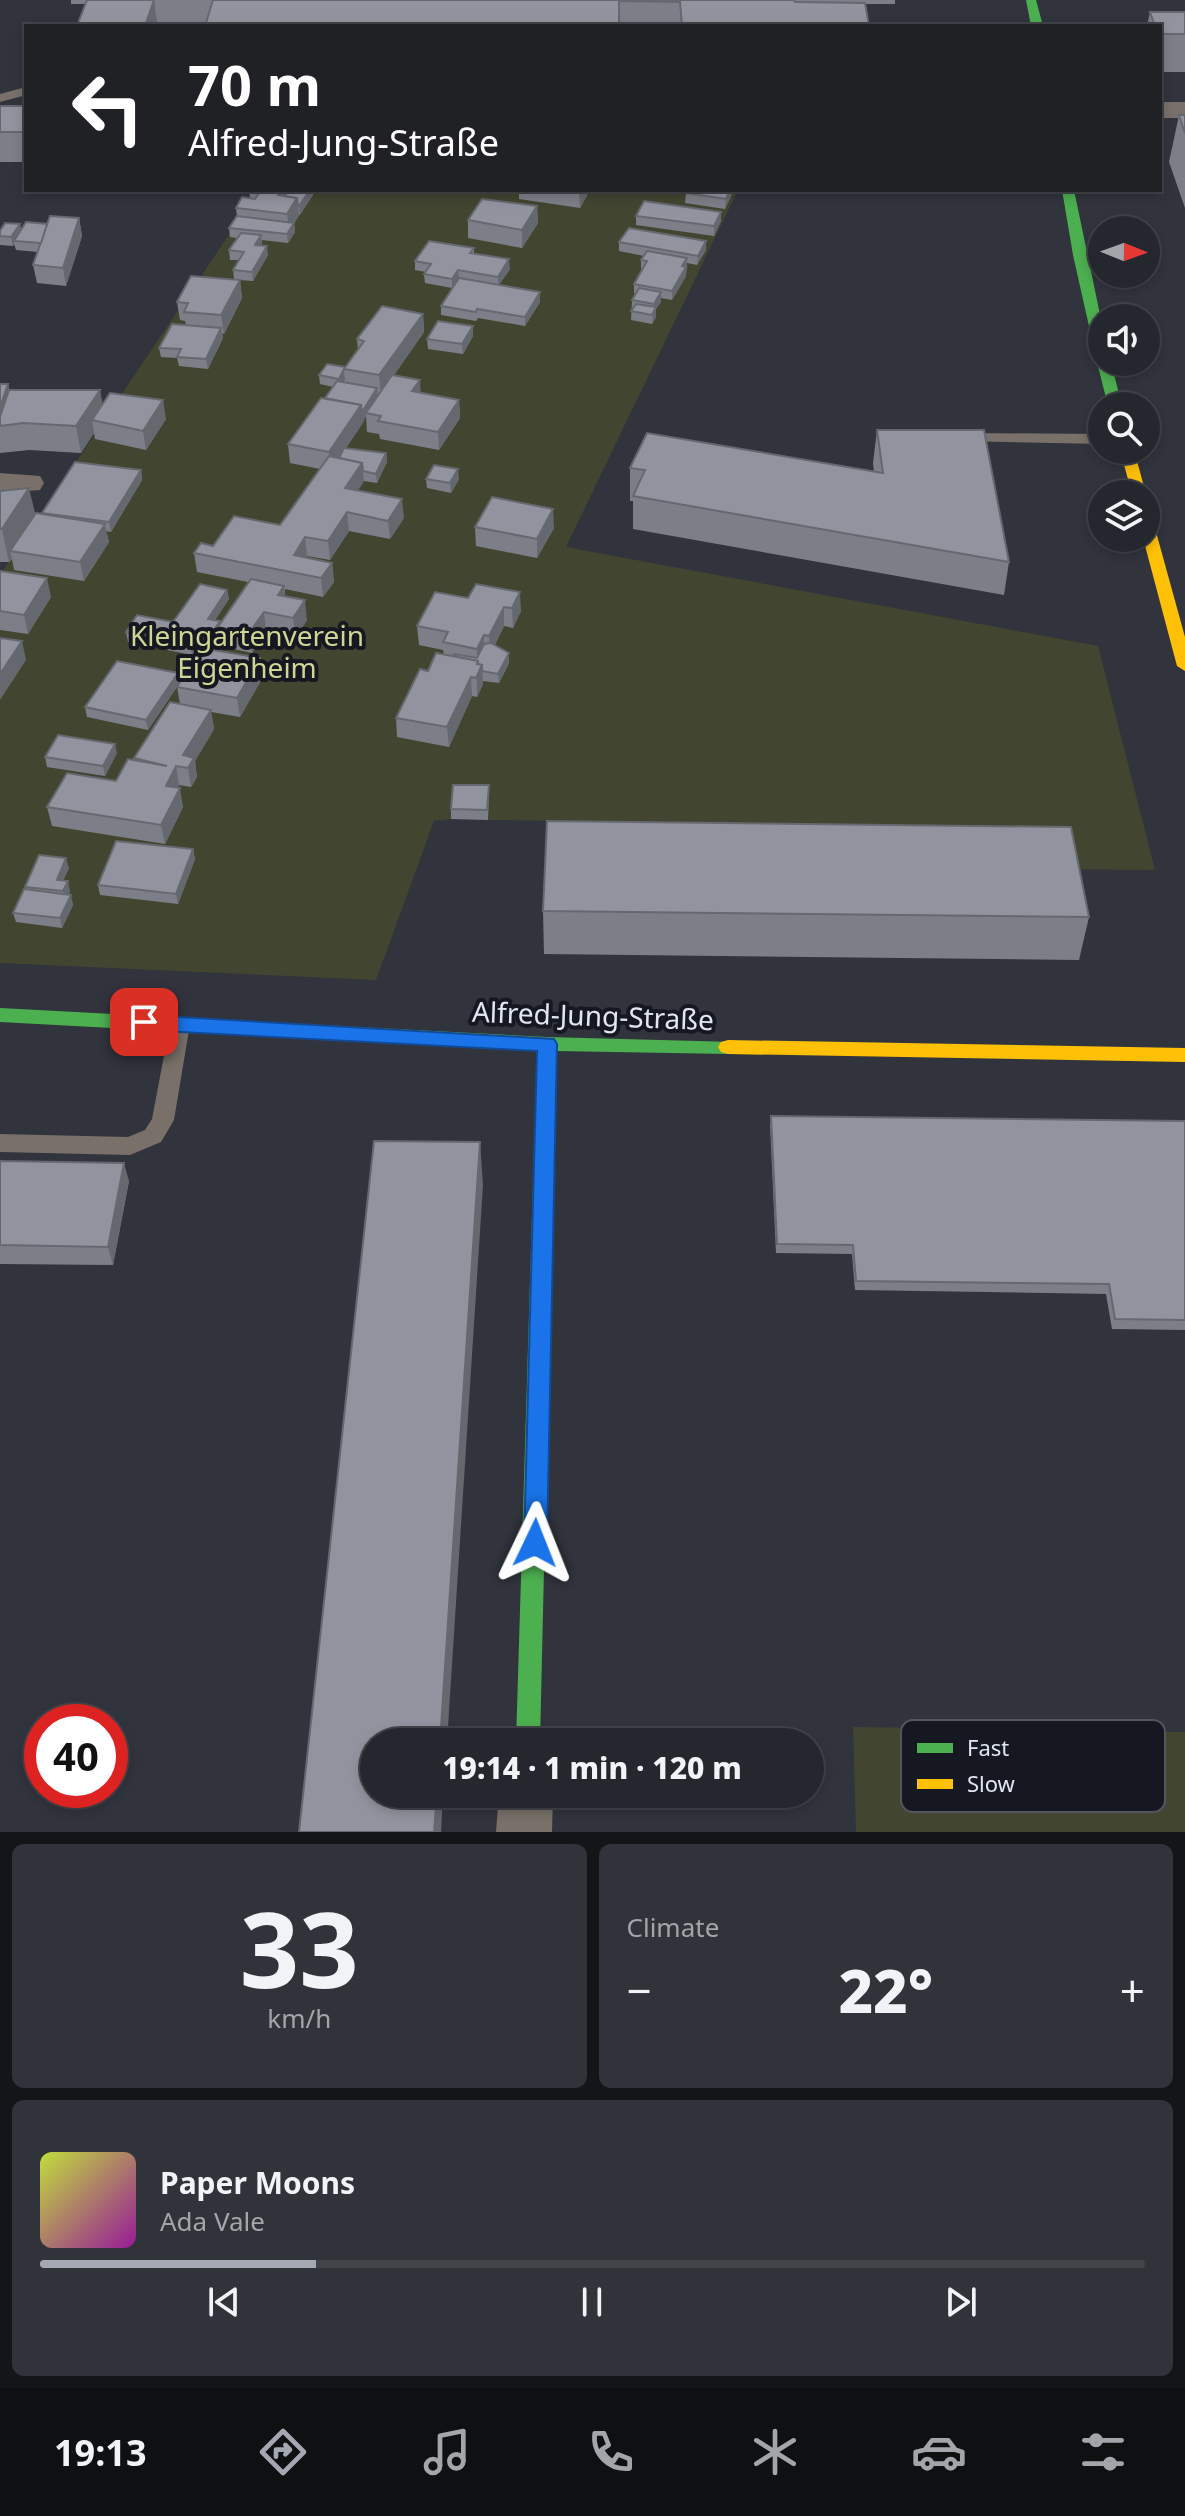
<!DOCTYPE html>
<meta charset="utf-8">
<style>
:root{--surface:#25272e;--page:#31333a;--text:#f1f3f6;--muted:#a3a5aa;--line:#42444a;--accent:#a4a8b3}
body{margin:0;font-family:"Noto Sans",sans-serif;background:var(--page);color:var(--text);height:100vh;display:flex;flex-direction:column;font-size:30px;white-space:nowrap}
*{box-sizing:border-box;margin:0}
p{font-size:26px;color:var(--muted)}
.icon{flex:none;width:44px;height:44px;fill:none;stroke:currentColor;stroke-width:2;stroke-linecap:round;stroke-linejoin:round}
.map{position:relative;height:1832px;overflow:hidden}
.drawer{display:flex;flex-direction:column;gap:12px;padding:12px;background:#141519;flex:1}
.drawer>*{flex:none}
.guide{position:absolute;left:24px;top:24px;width:1138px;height:168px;border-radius:0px;box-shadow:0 4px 12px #0003,0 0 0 2px var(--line);background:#202124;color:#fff;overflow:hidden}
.needle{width:52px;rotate:91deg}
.controls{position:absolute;left:1088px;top:216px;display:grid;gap:16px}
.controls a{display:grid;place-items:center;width:72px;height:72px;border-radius:50%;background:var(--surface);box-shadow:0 4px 12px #0003,0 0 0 2px var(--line);font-size:40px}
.speed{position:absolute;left:24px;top:1704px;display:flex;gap:16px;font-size:40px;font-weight:700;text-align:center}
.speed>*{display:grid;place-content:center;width:104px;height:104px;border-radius:50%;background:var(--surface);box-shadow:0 4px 12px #0003,0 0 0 2px var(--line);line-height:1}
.speed .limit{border:12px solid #d22;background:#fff;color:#111}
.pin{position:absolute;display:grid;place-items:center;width:68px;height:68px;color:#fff;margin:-34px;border-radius:16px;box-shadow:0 4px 12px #0006}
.me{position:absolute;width:88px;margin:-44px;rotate:2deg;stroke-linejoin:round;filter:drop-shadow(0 0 6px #0008)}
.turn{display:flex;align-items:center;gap:28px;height:168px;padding:0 32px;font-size:36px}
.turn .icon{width:104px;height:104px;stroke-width:2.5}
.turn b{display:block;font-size:56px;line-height:68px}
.big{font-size:60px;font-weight:800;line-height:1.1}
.drawer .card{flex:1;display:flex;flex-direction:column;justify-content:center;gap:12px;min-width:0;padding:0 28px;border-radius:12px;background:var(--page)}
.drawer .dial{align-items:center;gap:0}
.dial b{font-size:104px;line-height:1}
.song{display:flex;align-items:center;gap:24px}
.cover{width:96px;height:96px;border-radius:12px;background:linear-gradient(135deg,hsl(70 70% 55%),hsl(300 70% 35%))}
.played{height:8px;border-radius:4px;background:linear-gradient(90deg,var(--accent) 25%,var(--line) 25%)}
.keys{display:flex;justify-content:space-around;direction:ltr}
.heat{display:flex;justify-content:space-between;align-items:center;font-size:44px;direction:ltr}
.drawer .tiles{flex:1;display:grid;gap:12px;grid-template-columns:1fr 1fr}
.card:last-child{grid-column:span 2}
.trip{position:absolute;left:360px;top:1728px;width:464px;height:80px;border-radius:40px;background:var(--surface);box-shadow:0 4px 12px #0003,0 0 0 2px var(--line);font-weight:800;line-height:80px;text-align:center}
.tabs{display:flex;height:128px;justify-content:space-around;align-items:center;background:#0f1012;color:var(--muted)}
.tabs .icon{width:56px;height:56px}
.tabs .current{color:var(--accent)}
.tabs b{font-size:36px;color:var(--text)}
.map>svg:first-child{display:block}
.green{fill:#424530}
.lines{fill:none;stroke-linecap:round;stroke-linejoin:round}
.lane{fill:#787069;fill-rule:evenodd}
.street{fill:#787069;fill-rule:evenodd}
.fast{fill:#4caf50;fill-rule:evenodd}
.slow{fill:#ffc107;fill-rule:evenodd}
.wall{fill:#7d7f88}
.shaded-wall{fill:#66686f}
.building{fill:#91949e;stroke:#66686f;stroke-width:2}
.route{fill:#1a73e8;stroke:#114b97;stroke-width:2}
.labels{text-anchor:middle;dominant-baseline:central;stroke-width:8;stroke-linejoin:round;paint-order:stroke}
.park-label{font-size:28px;fill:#cfd593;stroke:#161821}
.street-label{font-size:28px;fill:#e2e6f3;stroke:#161821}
.key{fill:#161821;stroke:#535660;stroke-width:2}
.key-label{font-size:22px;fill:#e2e6f3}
</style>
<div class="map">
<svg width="1185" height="1832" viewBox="0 0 1185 1832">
<rect width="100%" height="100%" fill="#31343d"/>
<!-- green -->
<g class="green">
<polygon points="259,190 738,190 566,547 1098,646 1155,870 682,866 680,822 488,820 453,795 451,819 434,821 376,980 0,963 0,575"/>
<polygon points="853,1727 1185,1732 1185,1832 856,1832"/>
</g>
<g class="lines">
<!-- lane -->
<g class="lane">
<polygon points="26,87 26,95 0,102 0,94"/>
<polygon points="967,433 1102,434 1102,444 961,441 961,435"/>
<polygon points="180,1016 187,1018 190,1024 174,1120 161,1142 130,1155 0,1152 0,1134 128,1137 145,1130 152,1119 170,1024 173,1018"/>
</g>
<!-- street -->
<g class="street">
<rect x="1160" y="102" width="25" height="16"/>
<polygon points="0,473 40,476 44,483 40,490 0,493"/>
<polygon points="499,1794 553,1794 552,1832 496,1832"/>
</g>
<!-- fast -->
<g class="fast">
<polygon points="1026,0 1036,0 1043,26 1031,26"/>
<polygon points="1062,190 1074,190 1102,324 1102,357 1095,353 1073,255"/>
<polygon points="1102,358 1102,362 1111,362 1122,406 1108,406 1097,362"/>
<polygon points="0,1008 547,1037 735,1042 738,1047 735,1052 728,1054 556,1051 540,1742 516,1742 537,1051 0,1022"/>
</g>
<!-- slow -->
<g class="slow">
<polygon points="1120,450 1134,450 1146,494 1146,495 1132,494"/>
<polygon points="1146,517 1153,521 1185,637 1185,671 1177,666 1143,538 1146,538"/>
<polygon points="728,1040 1185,1048 1185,1062 728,1054 721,1052 718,1047 721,1042"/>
</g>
</g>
<!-- wall -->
<g class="wall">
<polygon points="71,0 895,0 895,4 865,4 869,26 157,23 86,4 71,4"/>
<polygon points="1150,12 1185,12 1185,72 1160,72 1160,26 1147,26"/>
<rect x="0" y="106" width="26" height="56"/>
<polygon points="1179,115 1185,115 1185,208 1169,162"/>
<polygon points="249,190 312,190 313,195 294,223 295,232 288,243 262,240 261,246 268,255 253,281 240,280 242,298 224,334 222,333 223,338 208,369 179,366 177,358 161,357 159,348 186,325 185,321 180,320 177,302 234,279 233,270 239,260 230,260 229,250 237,238 230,237 229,228 237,216 236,208 250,198"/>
<rect x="347" y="190" width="26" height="4"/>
<polygon points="519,190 590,190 580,208 519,199"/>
<polygon points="686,193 732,194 725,209 685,203"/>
<polygon points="537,206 538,223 522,248 468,238 468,220"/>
<polygon points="636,216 721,221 714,236 636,225"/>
<polygon points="79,218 82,236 66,286 37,283 33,265 38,252 16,250 14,244 13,246 0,245 0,231 20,224 21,230"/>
<polygon points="619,242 706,250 697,265 687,263 686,276 672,300 661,298 661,302 656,309 656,317 652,324 631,320 632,300 636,294 634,293 634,284 642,270 641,270 641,260 644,256 619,251"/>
<polygon points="474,248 474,253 510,269 499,285 540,302 525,326 478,318 476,321 441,315 441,306 452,288 425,283 424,274 426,272 415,270 415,261"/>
<polygon points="423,314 424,332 394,375 420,380 420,393 459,400 460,418 439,450 380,439 379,434 367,432 366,416 346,448 386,453 387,462 377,483 364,481 358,490 404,518 390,539 349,531 330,560 307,556 306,558 332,563 334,582 323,597 285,589 285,596 307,620 296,637 266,631 252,653 220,646 219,635 210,648 198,646 192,655 128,642 126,632 173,622 227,590 229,599 215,620 220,623 248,582 197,572 194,553 280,525 320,469 290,463 288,444 333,387 320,384 319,375 345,367 358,350 357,339"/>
<polygon points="473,326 473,336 463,354 428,349 427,339"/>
<polygon points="0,384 8,384 9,390 103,404 166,419 146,450 95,439 94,433 81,453 29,450 0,453"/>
<polygon points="877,430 1009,562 1004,595 633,529 633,501 630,501 630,468 874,472 873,463"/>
<polygon points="141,470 142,480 111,532 106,531 109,542 84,581 14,570 12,559 9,562 0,562 0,491 35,514 42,514"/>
<polygon points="426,479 459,479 451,493 427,488"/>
<polygon points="475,527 554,528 537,558 476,546"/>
<polygon points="0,571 51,597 28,634 0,630"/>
<polygon points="468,598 521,611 513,628 504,626 495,645 509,653 509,663 499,683 483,681 483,684 477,697 472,696 449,747 397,737 396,718 428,671 444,655 443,650 419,645 417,626"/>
<polygon points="263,677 240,717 211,712 214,729 195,761 197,777 191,787 179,785 178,787 183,807 165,844 52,826 47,807 116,781 135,760 134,758 180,704 177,687 179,684 148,730 87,717 85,707 179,683"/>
<polygon points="117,753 105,776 47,767 45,757"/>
<polygon points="489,795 488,820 451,819 451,809"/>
<polygon points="193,849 195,859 178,904 100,895 98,885"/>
<polygon points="69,868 63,880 70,891 69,894 73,905 62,928 16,922 13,913 26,889 25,887"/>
<polygon points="543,911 1089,917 1079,960 544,954"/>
<polygon points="771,1116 1185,1121 1185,1330 1112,1329 1106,1294 855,1290 852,1254 776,1253 770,1125"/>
<polygon points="0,1161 129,1181 113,1265 0,1264"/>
</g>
<!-- shaded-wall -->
<g class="shaded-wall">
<polygon points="154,0 157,23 156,26 145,26"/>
<polygon points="282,190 294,190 286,205 278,195"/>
<polygon points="310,190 312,190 313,195 300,215 299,206"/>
<polygon points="579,190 590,190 580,208"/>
<polygon points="730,190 732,190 732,194 725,209 726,199"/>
<polygon points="297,198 299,215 294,223 295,232 288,243 287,234 289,231 287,214"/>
<polygon points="537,206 538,223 522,248 522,230"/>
<polygon points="721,212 721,221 714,236 714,226"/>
<polygon points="79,218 82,236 66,286 63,268"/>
<polygon points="20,224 21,233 14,241 14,244 13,246 11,237"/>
<polygon points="261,235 262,244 256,254 255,245"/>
<polygon points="706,241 706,250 697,265 698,256"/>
<polygon points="267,246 268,255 253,281 252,272"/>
<polygon points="687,258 686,276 672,300 672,291 682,266"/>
<polygon points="509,259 510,269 498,286 498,277"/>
<polygon points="458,270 459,279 452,288 452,279"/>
<polygon points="240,280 242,298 224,334 221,315"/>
<polygon points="540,292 540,302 525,326 525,317"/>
<polygon points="661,292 661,302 656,309 656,317 652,324 654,304"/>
<polygon points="423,314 424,332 381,394 379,375"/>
<polygon points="473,326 473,336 463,354 462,344"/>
<polygon points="221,328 223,338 208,369 206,359"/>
<polygon points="344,371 345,380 339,388 339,379"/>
<polygon points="420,380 421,399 412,391"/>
<polygon points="8,384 15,416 0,426 0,407"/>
<polygon points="377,388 378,397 366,413 366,416 363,423 331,471 329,452 361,405"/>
<polygon points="100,390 105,416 92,420 94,433 81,453 76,426"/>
<polygon points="163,400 166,419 146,450 143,431"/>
<polygon points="459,400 460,418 439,450 438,432"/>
<polygon points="386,453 387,462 377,483 376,474"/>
<polygon points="362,463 364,481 347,507 345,488"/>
<polygon points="458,469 459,479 451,493 450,483"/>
<polygon points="141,470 142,480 111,532 109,522"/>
<polygon points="29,488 37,521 10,551 12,559 9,562 2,529"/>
<polygon points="402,499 404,518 390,539 388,521"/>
<polygon points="553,509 554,528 537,558 537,539"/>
<polygon points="347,512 349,531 330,560 328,541"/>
<polygon points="105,524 109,542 84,581 80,562"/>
<polygon points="305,537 307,556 296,574 294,555"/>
<polygon points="332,563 334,582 323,597 321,578"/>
<polygon points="47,578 51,597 28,634 24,615"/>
<polygon points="284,586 286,605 278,595"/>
<polygon points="227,590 229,599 209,629 208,619"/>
<polygon points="520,592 521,611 513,628 512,608"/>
<polygon points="305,600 307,620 296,637 293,618"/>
<polygon points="504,607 504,626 490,655 489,636"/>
<polygon points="264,612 266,631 252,653 249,633"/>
<polygon points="220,621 218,627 219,635 210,648 208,639"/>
<polygon points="484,635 484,654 482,665 483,684 477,697 477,649"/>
<polygon points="196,636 198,646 192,655 190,645"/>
<polygon points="22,641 26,660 0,700 0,674"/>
<polygon points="509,653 509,663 499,683 498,674"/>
<polygon points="260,658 263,677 240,717 237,698"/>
<polygon points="178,673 179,683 148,730 146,720"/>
<polygon points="471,677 472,696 449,747 447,727"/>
<polygon points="211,710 214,729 195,761 197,777 191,787 188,768 183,755"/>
<polygon points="115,744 117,753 105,776 103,766"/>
<polygon points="176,766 179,785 169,805 166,786"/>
<polygon points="180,788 183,807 165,844 161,825"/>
<polygon points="193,849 195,859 178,904 176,894"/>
<polygon points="66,858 69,868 59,890 57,880"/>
<polygon points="68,881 70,891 66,901 63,891"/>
<polygon points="71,895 73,905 62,928 60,918"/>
<polygon points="480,1142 483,1185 447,1742 440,1742"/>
<polygon points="124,1163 129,1181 113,1265 108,1247"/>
<polygon points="437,1794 443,1794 441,1832 434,1832"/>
</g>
<!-- building -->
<g class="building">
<polygon points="87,0 154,0 145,26 77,26"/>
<polygon points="213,0 794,0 795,2 865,3 869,26 682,26 680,2 619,1 619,26 205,26"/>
<polygon points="1150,12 1185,12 1185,34 1160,34 1160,26 1155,26"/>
<rect x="0" y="106" width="26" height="26"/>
<polygon points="1179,115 1185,115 1185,133"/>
<polygon points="261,190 282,190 278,195 297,198 287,214 236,208 242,197 255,199"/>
<polygon points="289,190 310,190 299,206 298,206 297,198 285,196"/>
<polygon points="688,190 730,190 726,199 686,193"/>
<polygon points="482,199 537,206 522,230 468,220"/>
<polygon points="644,201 721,212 714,226 636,216"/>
<polygon points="50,216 79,218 63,268 33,265"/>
<polygon points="237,216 294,223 287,234 229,228"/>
<polygon points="26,222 47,224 41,243 14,241"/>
<polygon points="5,223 20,224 11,237 0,236 0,231"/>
<polygon points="629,228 706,241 698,256 619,242"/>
<polygon points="241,233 261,235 255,245 267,246 252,272 233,270 244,252 229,250"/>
<polygon points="429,241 474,248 470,253 509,259 498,277 458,270 452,279 424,274 431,264 415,261"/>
<polygon points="647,251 687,258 682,266 686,267 672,291 634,284 647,261 641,260"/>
<polygon points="191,276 240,280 221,315 184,312 188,303 177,302"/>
<polygon points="459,278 540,292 525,317 477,309 476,312 441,306"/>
<polygon points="639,288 661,292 654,304 632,300"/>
<polygon points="636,304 656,307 652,315 631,311"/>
<polygon points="382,306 423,314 379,375 344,369 364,341 357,339"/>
<polygon points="438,321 473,326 462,344 427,339"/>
<polygon points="172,324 221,328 206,359 177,357 181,349 159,348"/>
<polygon points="327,364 345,367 339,379 319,375"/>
<polygon points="392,375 420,380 412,391 459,400 438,432 378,421 381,416 366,413"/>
<polygon points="337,381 377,388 362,412 361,405 325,398"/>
<polygon points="0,384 8,384 0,407"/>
<polygon points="9,390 100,390 76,426 23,423 0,426 0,417"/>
<polygon points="110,393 163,400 143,431 92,420"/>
<polygon points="321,398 361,405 329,452 288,444"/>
<polygon points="877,430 984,430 1009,562 633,496 645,470 630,468 647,433 883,473"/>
<polygon points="344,448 386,453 376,474 363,471 362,463 339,458"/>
<polygon points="329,456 362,463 345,488 402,499 388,521 347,512 328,541 305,537 294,555 332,563 321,578 194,553 201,543 213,546 234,516 280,525"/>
<polygon points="75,462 141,470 109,522 42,513"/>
<polygon points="434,465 458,469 450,483 426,479"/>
<polygon points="29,488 2,529 0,529 0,491"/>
<polygon points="492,497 553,509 537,539 475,527"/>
<polygon points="36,513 105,524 80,562 10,551"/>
<polygon points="0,571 47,578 24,615 0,611"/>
<polygon points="251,579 284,586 278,595 305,600 293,618 264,612 249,633 218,627"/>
<polygon points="200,584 227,590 208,619 220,621 208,639 196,636 190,645 126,632 137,615 173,622"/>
<polygon points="476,584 520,592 512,608 504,607 489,636 484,635 477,649 443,642 448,632 417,626 435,592 468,598"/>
<polygon points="0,638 22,641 0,674"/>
<polygon points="491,643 509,653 498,674 482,671 482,665 478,664 478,661 453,656 454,654 477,658 484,644"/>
<polygon points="201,648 260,658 237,698 177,687"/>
<polygon points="436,653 478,661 477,664 482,665 476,678 471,677 447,727 396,718 420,669 428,671"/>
<polygon points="117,661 178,673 146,720 85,707"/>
<polygon points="170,702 211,710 183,755 194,758 188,768 176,766 166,786 180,788 161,825 47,807 67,773 116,781 128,759 167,766 134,758"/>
<polygon points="58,735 115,744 103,766 45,757"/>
<polygon points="453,785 489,785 487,810 451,809"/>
<polygon points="547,821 1071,827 1089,917 543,911"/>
<polygon points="116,841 193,849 176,894 98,885"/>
<polygon points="39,855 66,858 57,880 68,881 63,891 25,887"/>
<polygon points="24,889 71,895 60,918 13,913"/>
<polygon points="771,1116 1185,1121 1185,1320 1115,1319 1109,1284 856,1281 853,1245 777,1244"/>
<polygon points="374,1141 480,1142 440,1742 374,1742 374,1794 437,1794 434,1832 299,1832"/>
<polygon points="0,1161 124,1163 108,1247 0,1245"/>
</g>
<!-- route -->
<polygon class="route" points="144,1015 554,1039 557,1044 547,1543 543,1551 535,1554 527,1551 524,1543 537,1051 144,1030 134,1022"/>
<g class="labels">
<!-- park labels -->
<g class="park-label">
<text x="247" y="635">Kleingartenverein<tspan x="247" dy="32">Eigenheim</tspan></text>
</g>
<!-- street labels -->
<g class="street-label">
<text transform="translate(593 1015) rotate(2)">Alfred-Jung-Straße</text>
</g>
</g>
<!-- legend -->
<rect x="901" y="1720" width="264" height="92" rx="12" class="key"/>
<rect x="917" y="1743" width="36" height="10" fill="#4caf50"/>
<rect x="917" y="1779" width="36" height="10" fill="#ffc107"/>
<g class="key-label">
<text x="967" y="1756">Fast</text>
<text x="967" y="1792">Slow</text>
</g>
</svg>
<div class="controls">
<a><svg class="needle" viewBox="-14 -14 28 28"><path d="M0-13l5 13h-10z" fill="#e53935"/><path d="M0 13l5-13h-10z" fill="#a3a5aa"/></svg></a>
<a><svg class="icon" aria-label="sound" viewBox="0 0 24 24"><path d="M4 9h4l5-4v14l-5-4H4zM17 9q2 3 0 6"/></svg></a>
<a><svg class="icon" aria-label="search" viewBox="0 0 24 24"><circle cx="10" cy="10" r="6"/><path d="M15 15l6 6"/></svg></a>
<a><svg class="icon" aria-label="layers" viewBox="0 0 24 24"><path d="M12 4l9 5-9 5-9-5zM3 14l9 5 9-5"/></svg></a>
</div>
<div class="speed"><div class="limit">40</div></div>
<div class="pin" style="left:144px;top:1022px;background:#d93025"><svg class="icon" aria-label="arrive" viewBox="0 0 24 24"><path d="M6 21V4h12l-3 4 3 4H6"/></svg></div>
<svg class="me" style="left:535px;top:1543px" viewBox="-20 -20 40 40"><path d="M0-17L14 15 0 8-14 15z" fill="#1a73e8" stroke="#fff" stroke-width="4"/></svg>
<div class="trip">19:14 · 1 min · 120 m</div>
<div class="guide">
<div class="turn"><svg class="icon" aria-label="left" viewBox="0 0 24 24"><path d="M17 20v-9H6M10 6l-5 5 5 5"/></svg><div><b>70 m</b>Alfred-Jung-Straße</div></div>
</div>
</div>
<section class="drawer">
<div class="tiles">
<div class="card dial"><b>33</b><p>km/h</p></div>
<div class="card"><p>Climate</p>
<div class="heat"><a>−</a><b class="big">22°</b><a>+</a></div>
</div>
<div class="card">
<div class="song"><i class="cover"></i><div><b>Paper Moons</b><p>Ada Vale</p></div></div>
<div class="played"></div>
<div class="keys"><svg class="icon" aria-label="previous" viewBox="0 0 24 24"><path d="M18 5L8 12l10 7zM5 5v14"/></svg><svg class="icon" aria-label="pause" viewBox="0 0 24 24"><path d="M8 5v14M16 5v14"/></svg><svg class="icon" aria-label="next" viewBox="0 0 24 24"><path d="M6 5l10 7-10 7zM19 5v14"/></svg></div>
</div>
</div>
</section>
<nav class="tabs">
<b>19:13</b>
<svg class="icon current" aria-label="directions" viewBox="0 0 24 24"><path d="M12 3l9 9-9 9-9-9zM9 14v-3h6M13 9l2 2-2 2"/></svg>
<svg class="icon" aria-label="music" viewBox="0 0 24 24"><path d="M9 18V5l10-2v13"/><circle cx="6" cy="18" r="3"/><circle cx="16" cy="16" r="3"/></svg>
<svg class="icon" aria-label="phone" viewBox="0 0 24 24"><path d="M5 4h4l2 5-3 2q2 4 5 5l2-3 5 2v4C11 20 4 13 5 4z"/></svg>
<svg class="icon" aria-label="climate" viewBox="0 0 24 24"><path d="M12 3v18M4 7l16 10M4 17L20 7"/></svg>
<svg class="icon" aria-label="car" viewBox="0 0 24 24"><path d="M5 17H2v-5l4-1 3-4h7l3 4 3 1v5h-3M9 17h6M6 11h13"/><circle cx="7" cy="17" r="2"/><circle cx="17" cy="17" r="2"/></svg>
<svg class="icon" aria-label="filters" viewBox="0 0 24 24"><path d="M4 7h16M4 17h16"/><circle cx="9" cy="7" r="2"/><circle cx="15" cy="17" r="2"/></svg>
</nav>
